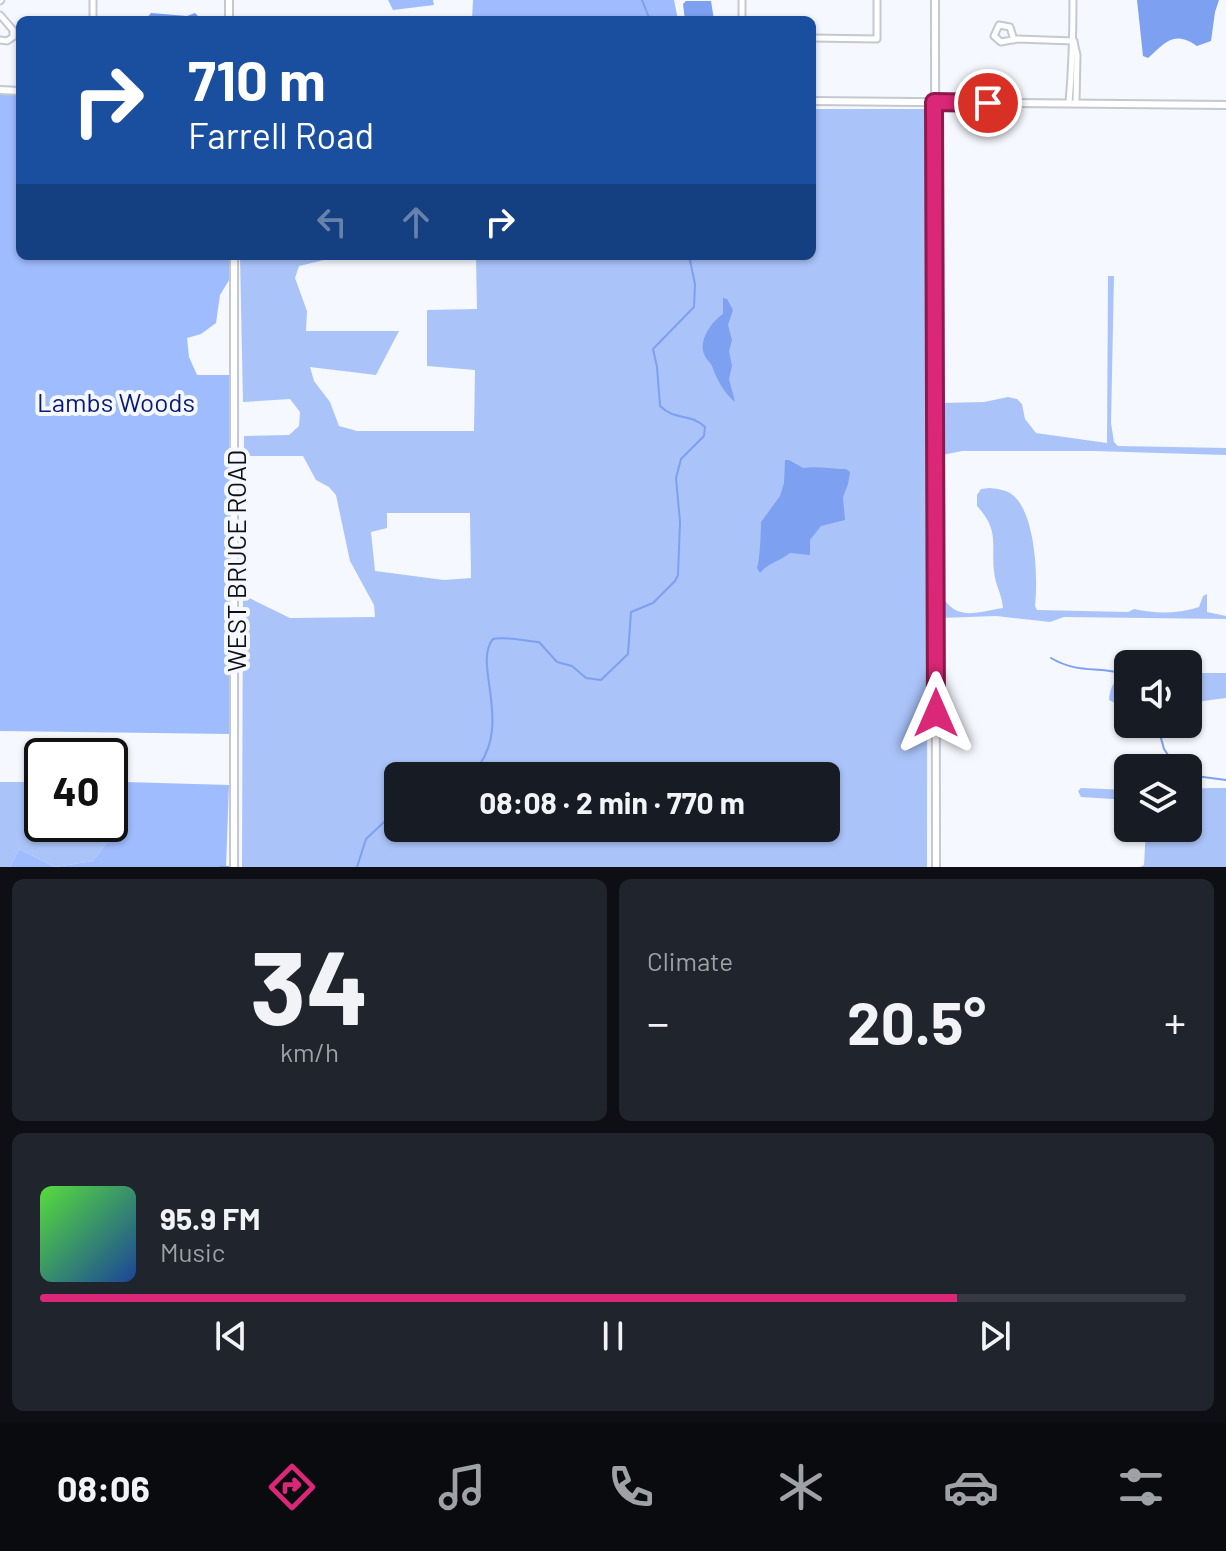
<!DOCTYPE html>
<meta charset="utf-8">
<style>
:root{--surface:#171b24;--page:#20242c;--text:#f1f3f6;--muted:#9ea1a6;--line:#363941;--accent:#db2777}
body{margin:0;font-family:Barlow,sans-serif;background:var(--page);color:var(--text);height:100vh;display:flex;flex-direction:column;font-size:30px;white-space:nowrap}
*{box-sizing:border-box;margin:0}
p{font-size:26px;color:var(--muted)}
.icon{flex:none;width:44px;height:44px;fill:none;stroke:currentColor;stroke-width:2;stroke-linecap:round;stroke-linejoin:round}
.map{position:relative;height:867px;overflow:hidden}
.panel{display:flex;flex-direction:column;gap:12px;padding:12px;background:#0d0f14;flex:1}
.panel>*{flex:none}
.hud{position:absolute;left:16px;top:16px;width:800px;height:244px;border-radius:12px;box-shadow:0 2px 6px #0004;background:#1a4fa0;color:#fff;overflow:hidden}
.fabs{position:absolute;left:1114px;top:650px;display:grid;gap:16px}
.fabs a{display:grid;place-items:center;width:88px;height:88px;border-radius:12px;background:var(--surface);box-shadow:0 2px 6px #0004;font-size:40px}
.speed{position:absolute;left:24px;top:738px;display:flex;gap:16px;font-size:40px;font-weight:700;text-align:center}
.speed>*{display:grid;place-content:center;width:104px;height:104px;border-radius:50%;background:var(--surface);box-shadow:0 2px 6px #0004;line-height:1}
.speed .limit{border:4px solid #111;border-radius:12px;background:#fff;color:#111}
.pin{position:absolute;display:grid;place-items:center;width:68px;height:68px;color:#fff;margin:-34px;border:4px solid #fff;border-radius:50%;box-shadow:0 2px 8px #0007}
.me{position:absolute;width:88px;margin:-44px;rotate:0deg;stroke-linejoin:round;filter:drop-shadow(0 0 6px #0008)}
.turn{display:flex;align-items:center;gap:28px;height:168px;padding:0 40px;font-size:36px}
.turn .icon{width:104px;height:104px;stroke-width:2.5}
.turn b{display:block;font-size:56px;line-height:68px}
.lanes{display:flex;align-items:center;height:76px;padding:0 40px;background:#0003;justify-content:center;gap:40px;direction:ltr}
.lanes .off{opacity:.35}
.big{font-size:60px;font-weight:700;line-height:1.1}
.panel .widget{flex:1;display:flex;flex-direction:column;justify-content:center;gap:12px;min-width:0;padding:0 28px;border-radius:12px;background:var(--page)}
.panel .dial{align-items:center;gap:0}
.dial b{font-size:104px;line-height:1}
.song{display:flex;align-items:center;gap:24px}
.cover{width:96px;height:96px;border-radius:12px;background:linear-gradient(135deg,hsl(110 70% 55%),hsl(220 70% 35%))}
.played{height:8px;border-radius:4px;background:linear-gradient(90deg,var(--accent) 80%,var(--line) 80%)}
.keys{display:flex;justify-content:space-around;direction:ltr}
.heat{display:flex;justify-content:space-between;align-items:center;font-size:44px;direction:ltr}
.panel .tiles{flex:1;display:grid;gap:12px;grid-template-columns:1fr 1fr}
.widget:last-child{grid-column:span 2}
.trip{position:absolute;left:384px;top:762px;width:456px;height:80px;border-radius:12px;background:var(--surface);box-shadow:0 2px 6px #0004;font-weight:700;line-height:80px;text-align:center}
.dock{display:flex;height:128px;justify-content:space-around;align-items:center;background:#090b0e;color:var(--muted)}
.dock .icon{width:56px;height:56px}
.dock .active{color:var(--accent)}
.dock b{font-size:36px;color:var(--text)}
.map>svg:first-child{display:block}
.green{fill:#aac3f9;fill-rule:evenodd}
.forest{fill:#9fbcfe}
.water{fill:#7da0f0}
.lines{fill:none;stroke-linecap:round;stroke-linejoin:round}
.stream{stroke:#7da0f0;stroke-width:2}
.minor-casing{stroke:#c4c8d0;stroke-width:9}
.tertiary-casing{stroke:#c4c8d0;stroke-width:10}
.minor{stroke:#fff;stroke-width:5}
.tertiary{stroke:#fff;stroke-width:6}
.route-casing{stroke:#8e194d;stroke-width:20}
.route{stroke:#db2777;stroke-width:14}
.labels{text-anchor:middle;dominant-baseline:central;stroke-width:8;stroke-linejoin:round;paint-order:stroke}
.park-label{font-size:26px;fill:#071a76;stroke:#f5f8fe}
.street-label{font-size:26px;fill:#0e1012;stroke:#f5f8fe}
</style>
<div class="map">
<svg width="1226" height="867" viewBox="0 0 1226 867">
<rect width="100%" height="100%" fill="#f5f8fe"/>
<!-- green -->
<g class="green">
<path d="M 812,109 L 928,109 L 927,867 L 242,867 L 243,595 L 290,618 L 375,617 L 374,605 L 350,561 L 336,495 L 329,487 L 316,480 L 303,456 L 244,456 L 244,436 L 289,435 L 299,426 L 300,412 L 290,399 L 243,402 L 240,256 L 324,256 L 324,260 L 299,266 L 295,278 L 307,311 L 306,331 L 399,331 L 376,375 L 310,367 L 314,381 L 330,402 L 339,426 L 357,431 L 474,431 L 475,370 L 427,366 L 427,310 L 477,309 L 476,256 L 812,256 ZM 387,513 L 470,513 L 471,578 L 444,580 L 375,571 L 371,532 L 387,528 ZM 398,776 L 826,776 L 826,828 L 398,828 Z"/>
<polygon points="1108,276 1114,276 1111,423 1114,442 1118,446 1226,448 1226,455 1094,451 962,451 942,455 938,450 941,403 984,402 1008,397 1017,399 1022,404 1025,419 1036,433 1107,443"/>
<path d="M 990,488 C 999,489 1007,490 1014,496 C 1036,517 1038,578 1035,606 L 1037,610 L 1128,612 L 1134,609 C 1156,614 1177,614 1199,607 L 1203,596 L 1207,594 L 1207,612 L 1226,616 L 1226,619 L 1064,617 L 1050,622 L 996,616 L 940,618 L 939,599 L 941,595 C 957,622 977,612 1003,608 C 1002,594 995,585 994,571 C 991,544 1000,531 977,506 L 977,495 L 981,489 Z"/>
<path d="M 1128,672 L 1128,706 L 1123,707 L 1109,700 C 1110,686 1115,678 1128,672 Z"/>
<polygon points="1188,673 1226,673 1226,698 1188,703"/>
<polygon points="0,782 42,782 42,824 110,824 110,783 125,784 113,835 93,861 55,867 19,849 10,867 0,867"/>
<polygon points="1081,788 1128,790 1128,800 1081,797 1078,791"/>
<polygon points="1211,788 1226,788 1226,867 1140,867 1144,865 1146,828 1188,828 1188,789"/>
</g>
<!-- forest -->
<g class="forest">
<polygon points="388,0 433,0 434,5 393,10"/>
<polygon points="473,0 674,0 678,20 472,20"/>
<polygon points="0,94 20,94 20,256 231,256 231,277 220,295 216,323 201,334 187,338 189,357 197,375 232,375 231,734 0,731"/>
<polygon points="125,782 229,785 226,867 10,867 19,849 55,867 93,861 113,835"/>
</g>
<!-- water -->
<g class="water">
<path d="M 1137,0 L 1219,0 L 1215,12 L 1211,41 L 1197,46 C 1173,29 1164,44 1148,58 L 1143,56 Z"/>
<polygon points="686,1 711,1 714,20 685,20 683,4"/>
<polygon points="151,13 187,16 195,13 201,19 145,20"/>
<path d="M 723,298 L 727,299 L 733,310 L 728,325 L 732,340 L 729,351 L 732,366 L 729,379 L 735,402 C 724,393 716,378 712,366 C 710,362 706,359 705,356 C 697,341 712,321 723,314 Z"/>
<path d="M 785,460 L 789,460 L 803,468 C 817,466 830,469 846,469 L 850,472 L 848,484 L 843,497 L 845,520 L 821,526 L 810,540 L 810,555 L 790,553 C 780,561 768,563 760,573 L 757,568 C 760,559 761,532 761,522 L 780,496 L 784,483 Z"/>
</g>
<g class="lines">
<!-- stream -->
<g class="stream">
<polyline points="642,0 650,20"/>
<path d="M 1051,658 C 1080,675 1098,665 1128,675"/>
<polyline points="1157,724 1164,749 1177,768"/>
<polyline points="1188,775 1226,780"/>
<path d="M 470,776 C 518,729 471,665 493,639 C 502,636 528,641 539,642 L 557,662 L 572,666 L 586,678 L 601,680 L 628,654 L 631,612 L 653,603 L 675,581 L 678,575 L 680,522 L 676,478 L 681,459 L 704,436 L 705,427 C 691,413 675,421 660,406 L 657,367 L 653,349 L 694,307 L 695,284 L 689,256"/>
<polyline points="220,867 229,867"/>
<polyline points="357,867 366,839 398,809"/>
</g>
<defs>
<g id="minor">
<polyline points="742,0 742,20"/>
<polyline points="0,1 1,0"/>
<polyline points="0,15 13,30 13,37 7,41 0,40"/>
<polyline points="93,20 93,0"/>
<polyline points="812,38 877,39 877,0"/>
<polyline points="1014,40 1010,27 999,25 994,36 1001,42 1017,39 1074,41"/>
<polyline points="1074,42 1077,55 1076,103"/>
<path d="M 1069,103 C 1072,69 1073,35 1073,0"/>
</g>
<g id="tertiary">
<polyline points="229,0 229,20"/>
<polyline points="935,0 936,867"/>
<polyline points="0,90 20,91"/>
<polyline points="812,101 1226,105"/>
<polyline points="234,867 234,256"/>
</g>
</defs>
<!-- minor casing -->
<use href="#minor" class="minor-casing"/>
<!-- tertiary casing -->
<use href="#tertiary" class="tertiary-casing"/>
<!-- minor -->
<use href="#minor" class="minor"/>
<!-- tertiary -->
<use href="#tertiary" class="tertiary"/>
</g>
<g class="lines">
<defs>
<polyline id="route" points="936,713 934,102 988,103"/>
</defs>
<!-- route casing -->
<use href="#route" class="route-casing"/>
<!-- route -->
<use href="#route" class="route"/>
</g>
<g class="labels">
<!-- park labels -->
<g class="park-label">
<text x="116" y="401">Lambs Woods</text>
</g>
<!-- street labels -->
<g class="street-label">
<text transform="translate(235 561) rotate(-90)">WEST BRUCE ROAD</text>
</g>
</g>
</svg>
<div class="fabs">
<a><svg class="icon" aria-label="sound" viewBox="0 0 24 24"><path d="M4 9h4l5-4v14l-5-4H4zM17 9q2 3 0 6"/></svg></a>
<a><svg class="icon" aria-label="layers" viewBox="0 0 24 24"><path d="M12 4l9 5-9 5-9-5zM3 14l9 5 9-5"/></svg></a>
</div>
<div class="speed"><div class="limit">40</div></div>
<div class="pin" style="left:988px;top:103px;background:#d93025"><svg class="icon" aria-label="arrive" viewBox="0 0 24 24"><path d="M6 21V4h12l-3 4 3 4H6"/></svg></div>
<svg class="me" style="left:936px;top:713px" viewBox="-20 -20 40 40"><path d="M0-17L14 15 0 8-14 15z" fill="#db2777" stroke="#fff" stroke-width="4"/></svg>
<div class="trip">08:08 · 2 min · 770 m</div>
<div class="hud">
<div class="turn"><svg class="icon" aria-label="right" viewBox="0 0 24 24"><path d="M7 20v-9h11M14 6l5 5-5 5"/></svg><div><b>710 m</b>Farrell Road</div></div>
<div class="lanes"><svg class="icon off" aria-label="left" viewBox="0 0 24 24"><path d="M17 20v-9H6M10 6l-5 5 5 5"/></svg><svg class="icon off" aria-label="ahead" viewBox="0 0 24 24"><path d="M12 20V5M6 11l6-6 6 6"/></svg><svg class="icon" aria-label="right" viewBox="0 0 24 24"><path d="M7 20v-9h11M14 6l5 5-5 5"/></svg></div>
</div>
</div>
<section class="panel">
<div class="tiles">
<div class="widget dial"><b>34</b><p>km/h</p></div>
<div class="widget"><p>Climate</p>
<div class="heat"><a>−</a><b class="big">20.5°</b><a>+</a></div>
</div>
<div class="widget">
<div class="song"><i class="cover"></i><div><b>95.9 FM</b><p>Music</p></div></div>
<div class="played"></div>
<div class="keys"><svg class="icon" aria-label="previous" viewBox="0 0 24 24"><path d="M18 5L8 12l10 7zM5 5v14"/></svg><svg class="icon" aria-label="pause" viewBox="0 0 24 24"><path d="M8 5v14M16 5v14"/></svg><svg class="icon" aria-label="next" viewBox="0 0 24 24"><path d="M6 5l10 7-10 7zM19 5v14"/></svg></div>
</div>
</div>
</section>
<nav class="dock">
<b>08:06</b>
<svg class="icon active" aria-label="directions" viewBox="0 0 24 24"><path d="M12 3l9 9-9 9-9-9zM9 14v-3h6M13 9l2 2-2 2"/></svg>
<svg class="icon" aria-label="music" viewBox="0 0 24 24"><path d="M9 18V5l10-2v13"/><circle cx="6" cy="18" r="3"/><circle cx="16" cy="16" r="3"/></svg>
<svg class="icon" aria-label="phone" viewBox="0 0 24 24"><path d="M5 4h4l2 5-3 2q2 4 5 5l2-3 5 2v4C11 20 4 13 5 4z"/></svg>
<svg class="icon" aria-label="climate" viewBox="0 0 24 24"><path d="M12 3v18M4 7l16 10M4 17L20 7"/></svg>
<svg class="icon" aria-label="car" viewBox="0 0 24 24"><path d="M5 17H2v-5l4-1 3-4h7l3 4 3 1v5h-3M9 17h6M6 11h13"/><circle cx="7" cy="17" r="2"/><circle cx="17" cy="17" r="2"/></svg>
<svg class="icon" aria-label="filters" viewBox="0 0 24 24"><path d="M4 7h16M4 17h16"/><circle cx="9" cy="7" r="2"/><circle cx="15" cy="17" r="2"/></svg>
</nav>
